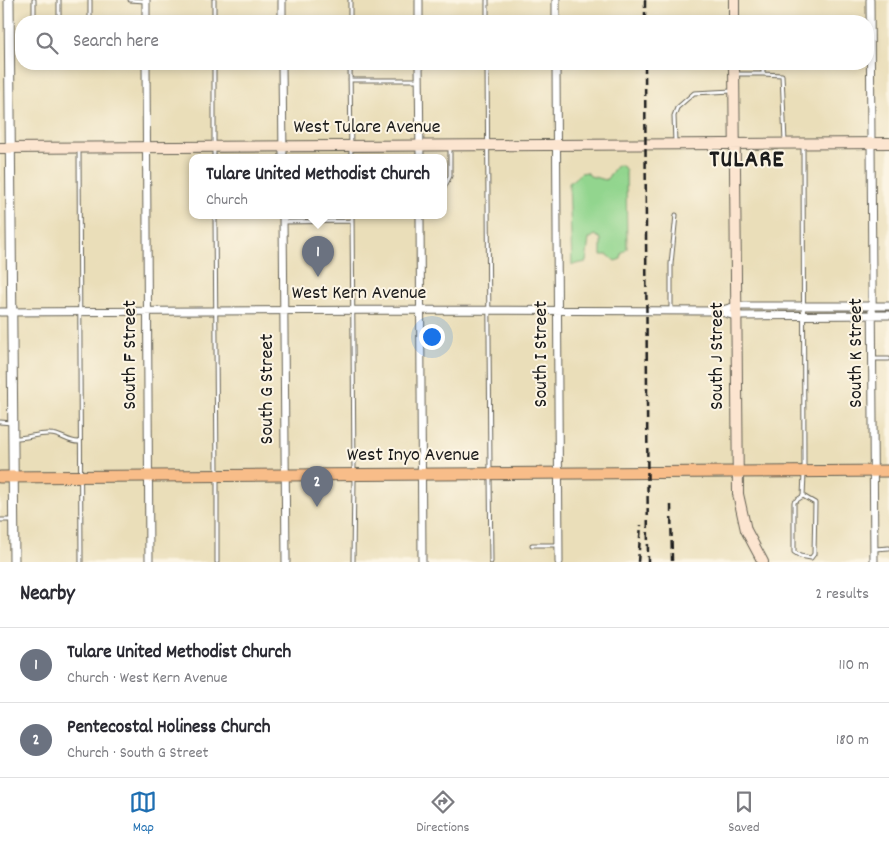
<!DOCTYPE html>
<html lang="en">
<head>
<meta charset="utf-8">
<style>
  :root { --surface:#fff; --page:#f7f7f7; --text:#2b2b33; --muted:#7c7c81; --line:#e1e1e2; --accent:#1f6fb2 }
  body { margin:0; font-family:Dekko,sans-serif; background:var(--page); color:var(--text) }
  .you { position:absolute; left:431px; top:336px; width:18px; height:18px; margin:-12px; border:4px solid #fff; border-radius:50%; background:#1a73e8; box-shadow:0 0 0 8px #1a73e833 }
  .badge { display:grid; place-items:center; width:32px; height:32px; border-radius:50%; background:var(--accent); color:#fff; font-size:16px; font-weight:700 }
  .pin { position:absolute; translate:-50% -41px; filter:drop-shadow(0 1px 2px #0008) }
  .pin::after { content:''; position:absolute; top:26px; width:18px; height:15px; background:inherit; clip-path:polygon(0 0,100% 0,50% 100%) }
  .popup { position:absolute; left:189px; top:154px; width:258px; height:65px; box-sizing:border-box; display:grid; place-content:center; border-radius:10px; background:var(--surface); filter:drop-shadow(0 1px 4px #0005); font-size:16px; white-space:nowrap; color:var(--muted) }
  .popup b { font-size:19px; color:var(--text) }
  .popup::after { content:''; position:absolute; left:50%; top:100%; margin-left:-10px; border:10px solid transparent; border-top-color:var(--surface) }
  .list { margin:0; padding:0; list-style:none }
  h2 { display:flex; justify-content:space-between; align-items:center; height:65px; margin:0; padding:0 20px; font-size:21px }
  h2 small { font-size:16px; font-weight:400; color:var(--muted) }
  .list li { display:grid; grid-template-columns:32px 1fr auto; gap:15px; align-items:center; box-sizing:border-box; height:75px; padding:0 20px; border-top:1px solid var(--line) }
  .list b { display:block; font-size:19px; white-space:nowrap }
  .list p { margin:0; font-size:16px; white-space:nowrap; color:var(--muted) }
  .list em { font-size:16px; font-style:normal; color:var(--muted) }
  .icon { flex:none; width:28px; height:28px; fill:none; stroke:currentColor; stroke-width:2; stroke-linecap:round; stroke-linejoin:round }
  .map { position:relative; flex:none; width:889px; height:562px; overflow:hidden }
  .search { position:absolute; background:var(--surface); box-shadow:0 2px 8px #0003; left:15px; right:15px; top:15px; height:55px; display:flex; align-items:center; gap:12px; box-sizing:border-box; padding:0 18px; border-radius:20px; color:var(--muted); font-size:19px }
  .sheet { height:215px; background:var(--surface) }
  nav { display:flex; justify-content:space-around; align-items:center; box-sizing:border-box; height:70px; border-top:1px solid var(--line); background:var(--surface); font-size:14px; color:var(--muted) }
  nav a { display:grid; justify-items:center; gap:2px }
  nav .on { color:var(--accent) }
  .map>svg:first-child { display:block }
</style>
</head>
<body>
<div class="map">
<svg width="889" height="562" viewBox="0 0 889 562">
  <rect width="100%" height="100%" fill="#fcf5e5"/>
  <filter id="ink" filterUnits="userSpaceOnUse"><feTurbulence type="fractalNoise" baseFrequency=".02" numOctaves="2"/><feDisplacementMap in="SourceGraphic" scale="10" xChannelSelector="R" yChannelSelector="G"/><feConvolveMatrix kernelMatrix="1 2 1 2 8 2 1 2 1" color-interpolation-filters="sRGB"/></filter>
  <filter id="wash" filterUnits="userSpaceOnUse"><feTurbulence type="fractalNoise" baseFrequency=".0096" numOctaves="4" result="noise"/><feDisplacementMap in="SourceGraphic" scale="20" xChannelSelector="R" yChannelSelector="G"/><feGaussianBlur stdDeviation="1.12" result="paint"/><feColorMatrix in="noise" values="0 0 0 0 0 0 0 0 0 0 0 0 0 0 0 0 0 1.4 0 .05"/><feComposite in="paint" operator="in"/></filter>
  <g filter="url(#wash)">
    <rect width="100%" height="100%" fill="#eadeb9"/>
    <path fill="#92d58e" stroke="#577855" d="M 617,165 L 623,166 L 626,171 L 627,249 L 622,253 L 621,259 L 615,261 L 608,255 L 601,255 L 601,239 L 595,235 L 589,239 L 586,262 L 572,265 L 569,183 L 581,173 L 587,172 L 590,176 L 606,180 Z"/>
  </g>
  <g filter="url(#ink)">
    <g fill="none" stroke-linecap="round" stroke-linejoin="round">
      <defs>
        <path id="service" d="M 34,0 L 34,21
          M 59,0 L 59,21
          M 90,0 L 90,21
          M 130,0 L 145,1
          M 350,0 L 350,21
          M 214,21 L 214,0
          M 487,21 L 487,0
          M 214,64 L 214,158
          M 350,64 L 351,158
          M 487,64 L 490,471
          M 737,74 L 763,74 L 763,64
          M 763,74 L 782,75 L 785,142
          M 350,80 L 419,80
          M 675,142 L 674,116 L 677,108 L 694,93 L 732,91
          M 803,147 L 804,468
          M 79,149 L 81,562
          M 443,190 L 450,176 L 450,147
          M 215,216 L 217,473
          M 352,216 L 354,471
          M 283,222 L 352,221
          M 671,310 L 671,264 L 676,215
          M 874,359 L 889,359
          M 0,422 L 12,423
          M 13,438 C 26,439 37,433 50,434 C 62,434 68,443 80,442
          M 490,477 L 491,562
          M 217,479 L 217,562
          M 803,496 L 815,503 L 814,554 L 811,558 L 800,556 L 794,552 L 794,502 L 803,496 L 804,474
          M 0,520 L 12,520
          M 532,545 L 559,545
          M 875,549 L 889,548
          M 353,562 L 354,478"/>
        <path id="minor" d="M 146,0 L 146,21
          M 282,0 L 282,21
          M 419,0 L 419,21
          M 556,0 L 556,21
          M 870,0 L 874,562
          M 146,64 L 149,562
          M 282,64 L 283,158
          M 419,64 L 420,158
          M 556,64 L 559,562
          M 283,216 L 286,562
          M 420,216 L 422,562
          M 719,311 L 736,306 L 889,306
          M 0,312 L 421,310 L 718,311 L 735,316 L 889,315"/>
        <path id="tertiary" d="M 9,0 L 14,562"/>
        <path id="secondary" d="M 734,0 L 734,21
          M 734,64 L 738,494 L 746,530 L 763,562
          M 0,148 L 889,143"/>
        <path id="primary" d="M 0,477 L 889,471"/>
      </defs>
      <use href="#service" stroke="#646053" stroke-width="5"/>
      <use href="#minor" stroke="#646053" stroke-width="9"/>
      <use href="#tertiary" stroke="#646053" stroke-width="11"/>
      <use href="#secondary" stroke="#646053" stroke-width="12"/>
      <use href="#primary" stroke="#646053" stroke-width="13"/>
      <use href="#service" stroke="#fff" stroke-width="3"/>
      <use href="#minor" stroke="#fff" stroke-width="7"/>
      <use href="#tertiary" stroke="#fff" stroke-width="9"/>
      <use href="#secondary" stroke="#fce5d0" stroke-width="10"/>
      <use href="#primary" stroke="#f8bd89" stroke-width="11"/>
      <path stroke="#1c1c1c" stroke-width="2.5" stroke-dasharray="8 4" stroke-linecap="butt" d="M 645,0 L 645,21
        M 645,64 L 648,562
        M 671,505 L 672,562
        M 638,562 L 641,525"/>
    </g>
  </g>
  <g text-anchor="middle" dominant-baseline="central" stroke-width="4" stroke-linejoin="round" paint-order="stroke">
    <g font-size="20" fill="#1c1c1c" stroke="#fcf5e5">
      <text x="367" y="128">West Tulare Avenue</text>
      <text x="359" y="294">West Kern Avenue</text>
      <text transform="translate(857 353) rotate(-90)">South K Street</text>
      <text transform="translate(542 354) rotate(-90)">South I Street</text>
      <text transform="translate(131 355) rotate(-90)">South F Street</text>
      <text transform="translate(718 356) rotate(-90)">South J Street</text>
      <text transform="translate(268 389) rotate(-90)">South G Street</text>
      <text x="413" y="456">West Inyo Avenue</text>
    </g>
    <g font-size="25" font-weight="bold" letter-spacing="1" fill="#1c1c1c" stroke="#fcf5e5">
      <text x="747" y="161">TULARE</text>
    </g>
  </g>
</svg>
<div class="you"></div>
<div class="pin badge" style="left:318px;top:277px;background:#6b7280">1</div>
<div class="popup"><b>Tulare United Methodist Church</b>Church</div>
<div class="pin badge" style="left:317px;top:507px;background:#6b7280">2</div>
<div class="search"><svg class="icon" aria-label="search" viewBox="0 0 24 24"><circle cx="10" cy="10" r="6"/><path d="M15 15l6 6"/></svg>Search here</div>
</div>
<section class="sheet">
<h2>Nearby<small>2 results</small></h2>
<ul class="list">
<li><span class="badge" style="background:#6b7280">1</span><div><b>Tulare United Methodist Church</b><p>Church · West Kern Avenue</p></div><em>110 m</em></li>
<li><span class="badge" style="background:#6b7280">2</span><div><b>Pentecostal Holiness Church</b><p>Church · South G Street</p></div><em>180 m</em></li>
</ul>
</section>
<nav>
<a class="on"><svg class="icon" aria-label="map" viewBox="0 0 24 24"><path d="M3 6l6-2 6 2 6-2v14l-6 2-6-2-6 2zM9 4v14M15 6v14"/></svg>Map</a>
<a><svg class="icon" aria-label="directions" viewBox="0 0 24 24"><path d="M12 3l9 9-9 9-9-9zM9 14v-3h6M13 9l2 2-2 2"/></svg>Directions</a>
<a><svg class="icon" aria-label="saved" viewBox="0 0 24 24"><path d="M7 4h10v16l-5-4-5 4z"/></svg>Saved</a>
</nav>
</body>
</html>
